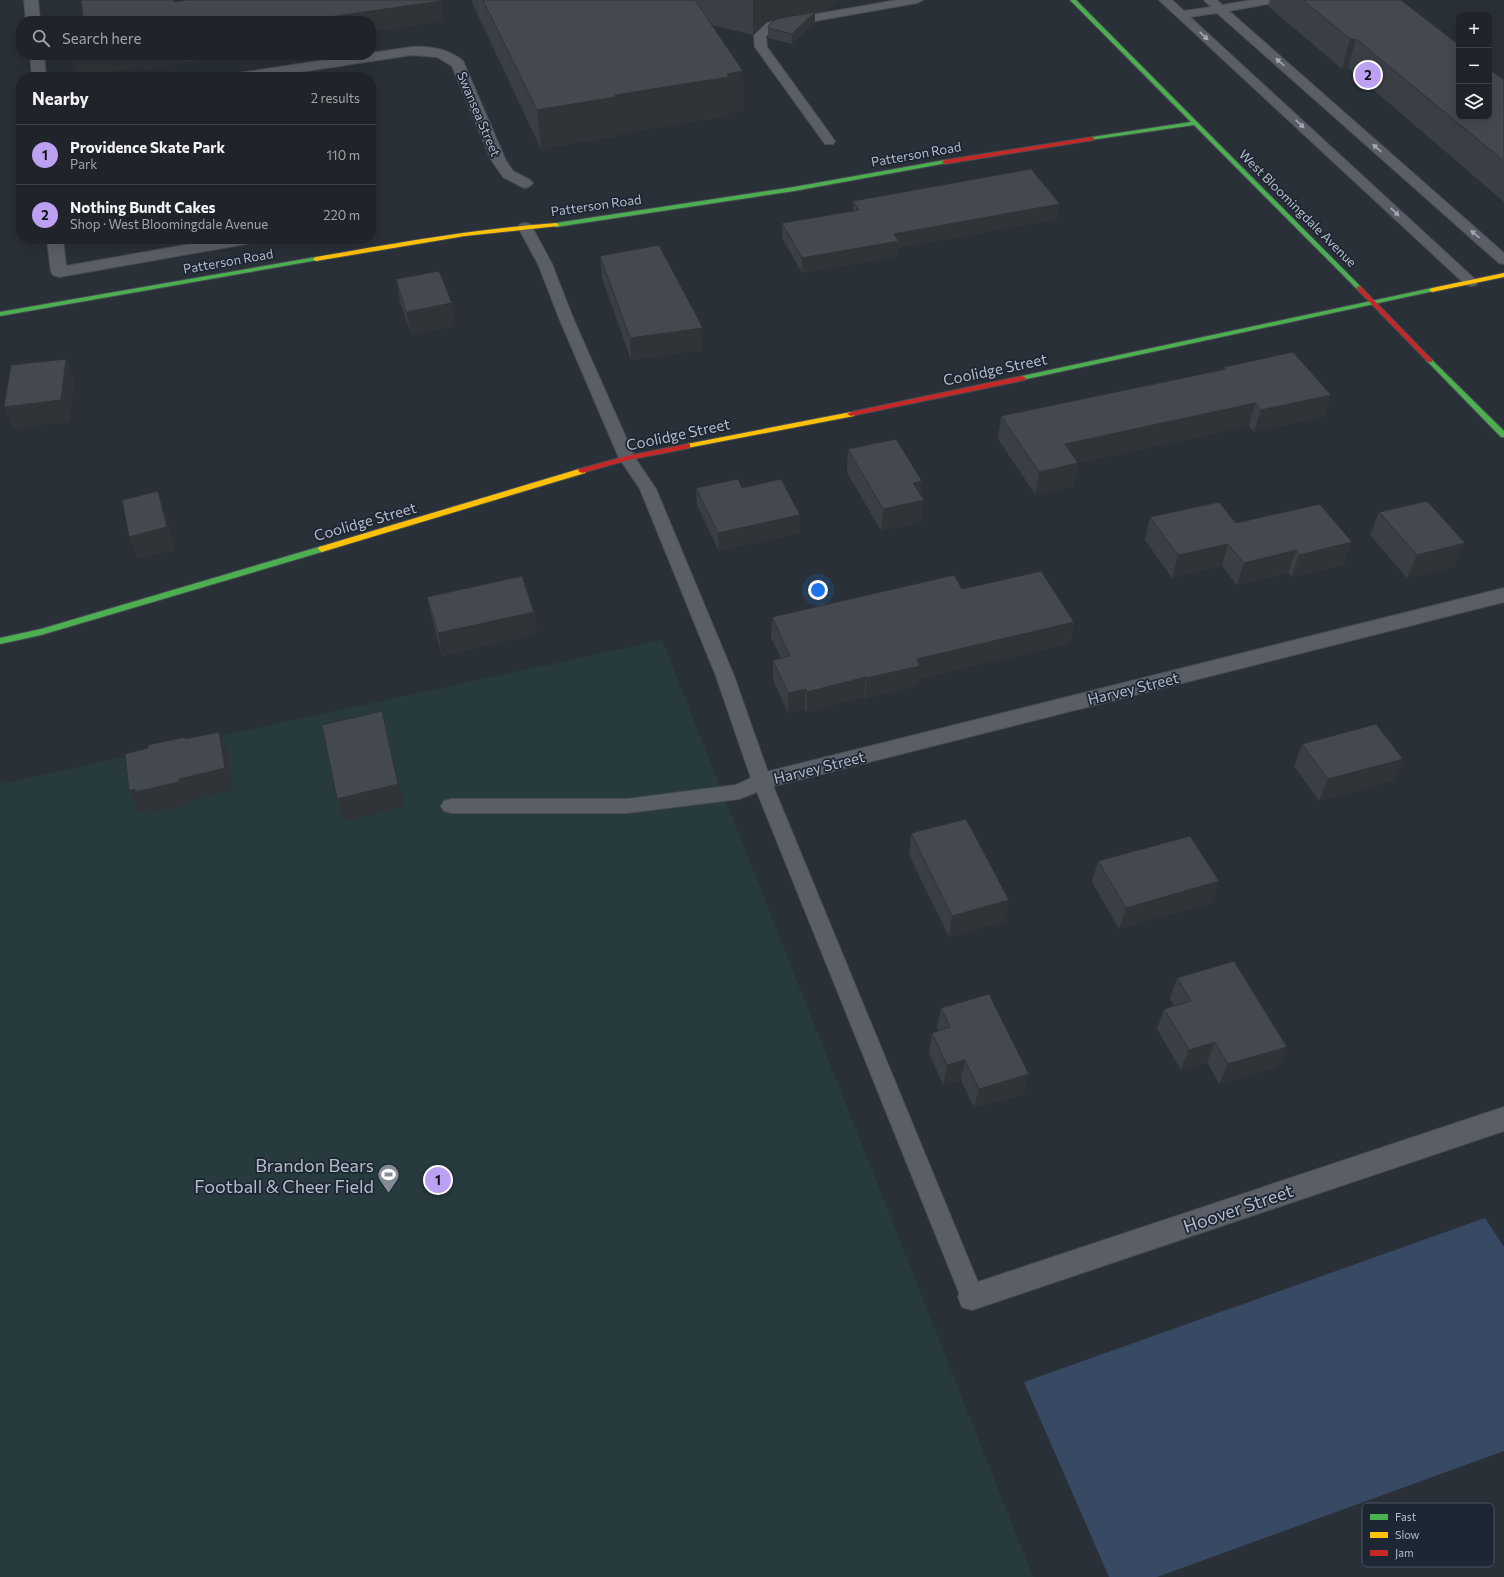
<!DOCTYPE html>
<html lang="en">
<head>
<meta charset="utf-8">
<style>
  :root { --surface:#20242a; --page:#282c32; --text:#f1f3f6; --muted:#a2a4a8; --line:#3d4147; --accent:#bca0f2 }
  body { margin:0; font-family:Commissioner,sans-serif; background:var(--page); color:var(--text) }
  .controls { position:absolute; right:12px; top:12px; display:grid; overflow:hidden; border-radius:8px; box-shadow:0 4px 16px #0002 }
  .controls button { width:36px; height:36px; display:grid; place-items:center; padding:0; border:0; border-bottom:1px solid var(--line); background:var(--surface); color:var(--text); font:20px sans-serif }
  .you { position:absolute; left:818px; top:590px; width:14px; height:14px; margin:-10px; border:3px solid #fff; border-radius:50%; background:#1a73e8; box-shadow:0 0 0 6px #1a73e833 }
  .badge { display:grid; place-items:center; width:26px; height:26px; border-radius:50%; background:var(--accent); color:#111; font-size:13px; font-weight:700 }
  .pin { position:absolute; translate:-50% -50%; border:2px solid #fff; box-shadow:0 1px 4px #0006 }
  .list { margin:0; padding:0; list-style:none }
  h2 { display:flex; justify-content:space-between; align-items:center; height:52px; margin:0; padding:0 16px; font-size:17px }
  h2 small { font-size:13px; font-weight:400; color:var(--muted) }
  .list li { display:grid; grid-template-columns:26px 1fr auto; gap:12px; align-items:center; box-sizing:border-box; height:60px; padding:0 16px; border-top:1px solid var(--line) }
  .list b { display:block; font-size:15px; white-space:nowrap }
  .list p { margin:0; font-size:13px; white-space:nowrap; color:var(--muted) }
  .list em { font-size:13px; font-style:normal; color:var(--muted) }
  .icon { flex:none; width:22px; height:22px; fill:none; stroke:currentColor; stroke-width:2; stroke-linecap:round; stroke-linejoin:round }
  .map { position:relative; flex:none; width:1504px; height:1577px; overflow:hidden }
  .search { position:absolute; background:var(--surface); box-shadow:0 4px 16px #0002; left:16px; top:16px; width:360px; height:44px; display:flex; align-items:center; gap:10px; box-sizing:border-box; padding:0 14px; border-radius:16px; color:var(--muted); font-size:15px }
  .panel { position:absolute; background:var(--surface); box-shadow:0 4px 16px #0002; left:16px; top:72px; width:360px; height:172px; border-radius:16px }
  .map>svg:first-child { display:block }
</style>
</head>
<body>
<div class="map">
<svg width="1504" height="1577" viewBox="0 0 1504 1577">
  <rect width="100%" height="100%" fill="#2a3038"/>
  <path fill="#273a3e" d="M 662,640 L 1033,1577 L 0,1577 L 0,784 Z"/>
  <path fill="#384963" d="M 1485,1218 L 1504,1247 L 1504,1451 L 1157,1577 L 1109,1577 L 1024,1382 Z"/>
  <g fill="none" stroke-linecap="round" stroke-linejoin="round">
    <defs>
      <path id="lane" d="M 897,0 L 923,0 L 917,3 L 775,28 L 766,36 L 767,47 L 835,141 L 833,144 L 825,144 L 755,47 L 754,35 L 767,23 L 771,22 Z
        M 1159,0 L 1172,0 L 1184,11 L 1211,7 L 1204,0 L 1217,0 L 1222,5 L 1253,0 L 1280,0 L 1274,3 L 1229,11 L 1504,253 L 1504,264 L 1499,263 L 1217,13 L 1190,17 L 1478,282 L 1476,285 L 1471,286 L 1466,285 Z
        M 525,223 L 530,224 L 532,227 L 552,264 L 573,318 L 635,458 L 656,489 L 734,676 L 771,781 L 984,1297 L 980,1305 L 972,1309 L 964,1305 L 757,792 L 739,799 L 627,813 L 451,813 L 444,811 L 441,806 L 444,801 L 451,799 L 627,799 L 736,785 L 751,778 L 716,676 L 640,489 L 619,458 L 559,318 L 538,264 L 518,227 L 520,224 Z"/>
      <path id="street" d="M 24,0 L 38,0 L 40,21 L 26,21 Z
        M 412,47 C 431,46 448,49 463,61 L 506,161 L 513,171 L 530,180 L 533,183 L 530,186 L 525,188 L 520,186 L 503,177 L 492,161 L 452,66 L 437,57 L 412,55 L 267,77 L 232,77 L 234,74 L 239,73 L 358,55 L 371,55 L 371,53 Z
        M 30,55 L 44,55 L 46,77 L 32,77 Z
        M 47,239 L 63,239 L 66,266 L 219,239 L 254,239 L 252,242 L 246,244 L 59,277 L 53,275 L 51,272 Z
        M 1504,588 L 1504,602 L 762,789 L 754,787 L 751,781 L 754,775 L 762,773 Z
        M 1504,1107 L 1504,1131 L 972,1310 L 962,1307 L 958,1297 L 962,1287 L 972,1284 Z"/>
      <path id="fast" d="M 1070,0 L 1076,0 L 1361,287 L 1361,289 L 1357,289 L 1194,125 L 1090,140 L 1090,138 L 1092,137 L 1191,122 Z
        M 945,160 L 948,162 L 947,163 L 794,191 L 556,227 L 553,225 L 556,223 L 794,187 Z
        M 316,257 L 318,258 L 318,260 L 0,316 L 0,312 Z
        M 1432,288 L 1434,289 L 1434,291 L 1022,380 L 1018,378 L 1022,376 Z
        M 1430,359 L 1432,360 L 1504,431 L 1504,437 L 1501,437 L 1428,362 L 1426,361 Z
        M 322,546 L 326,549 L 325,551 L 41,635 L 0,644 L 0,638 L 41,629 Z"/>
      <path id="slow" d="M 556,223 L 559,225 L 558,226 L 465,236 L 316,261 L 313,259 L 316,257 C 396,243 475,229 556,223 Z
        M 1504,273 L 1504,277 L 1432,292 L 1429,290 L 1432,288 Z
        M 851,412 L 855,414 L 854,416 L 687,448 L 683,446 L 687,444 Z
        M 579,469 L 585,469 L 586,471 L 585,473 L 325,551 L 322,552 L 318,549 L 319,547 Z"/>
      <path id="jam" d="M 1092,137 L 1094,138 L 1094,140 L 945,164 L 942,162 L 945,160 Z
        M 1359,286 L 1361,287 L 1432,360 L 1432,362 L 1428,362 L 1357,289 L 1357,287 Z
        M 1022,376 L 1026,378 L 1025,380 L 851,416 L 847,414 L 851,412 Z
        M 687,444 L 690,444 L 690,448 L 628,460 L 582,473 L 578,471 L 579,469 L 627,456 Z"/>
    </defs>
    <use href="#lane" stroke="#484c53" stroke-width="2"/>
    <use href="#street" stroke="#484c53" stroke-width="2"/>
    <use href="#fast" stroke="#484c53" stroke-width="2"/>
    <use href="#slow" stroke="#484c53" stroke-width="2"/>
    <use href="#jam" stroke="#484c53" stroke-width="2"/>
    <use href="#lane" fill="#5a5e66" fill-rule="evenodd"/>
    <use href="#street" fill="#5a5e66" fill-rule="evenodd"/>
    <use href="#fast" fill="#4caf50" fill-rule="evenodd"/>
    <use href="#slow" fill="#ffc107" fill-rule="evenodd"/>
    <use href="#jam" fill="#c62828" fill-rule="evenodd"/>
  </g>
  <path fill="#3a3f45" d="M 472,0 L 838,0 L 827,11 L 815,13 L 815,23 L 792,44 L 768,38 L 768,26 L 774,20 L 767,22 L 753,35 L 712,25 L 743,71 L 744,110 L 729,113 L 729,116 L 618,134 L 618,136 L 541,149 L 473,5 Z
    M 1270,0 L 1401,0 L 1504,80 L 1504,202 L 1348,68 L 1342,69 L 1268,6 Z
    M 853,201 L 1058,219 L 899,248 L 898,256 L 802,273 L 782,238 L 782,223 L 853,211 Z
    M 600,256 L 703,350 L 631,360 L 602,278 Z
    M 396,279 L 456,326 L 411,334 L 400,301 Z
    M 1224,367 L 1331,395 L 1324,417 L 1254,432 L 1249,426 L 1078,463 L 1074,486 L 1035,494 L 998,439 L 1001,416 L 1223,370 Z
    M 848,449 L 922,481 L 920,494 L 922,522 L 881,531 L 847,472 Z
    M 696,488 L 742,488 L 800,515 L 800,533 L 719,551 L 697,505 Z
    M 1379,512 L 1455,566 L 1407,578 L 1370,535 Z
    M 1150,517 L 1236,523 L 1344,565 L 1292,577 L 1288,573 L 1237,585 L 1222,566 L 1172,578 L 1145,540 Z
    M 962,589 L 1074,622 L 1070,643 L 919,679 L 918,686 L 865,699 L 864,697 L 807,712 L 805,709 L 788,713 L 773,680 L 773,660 L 781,658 L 771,638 L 772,617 Z
    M 427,597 L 534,612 L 537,634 L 442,656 L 432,619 Z
    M 1302,744 L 1403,759 L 1392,781 L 1319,801 L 1294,766 Z
    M 911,833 L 1005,921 L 949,937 L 909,855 Z
    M 1098,861 L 1219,881 L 1211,903 L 1119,929 L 1092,882 Z
    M 1177,978 L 1287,1047 L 1277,1067 L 1219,1084 L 1207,1062 L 1181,1070 L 1157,1029 L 1164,1009 L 1174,1006 L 1170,998 Z
    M 941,1008 L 1024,1094 L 974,1108 L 961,1080 L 943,1085 L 929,1053 L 932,1033 L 939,1031 L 937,1028 Z"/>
  <path fill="#303338" d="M 753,0 L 838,0 L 827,11 L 815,13 L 815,23 L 792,44 L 792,34 L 814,13 L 767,22 L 753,35 Z
    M 441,1 L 444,22 L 371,32 L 371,21 L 302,21 Z
    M 1350,39 L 1356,39 L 1348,68 L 1342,69 Z
    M 74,55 L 231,55 L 144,70 L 143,67 L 78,77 L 71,56 Z
    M 743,71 L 744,110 L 729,113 L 729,116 L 618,134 L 618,136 L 541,149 L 537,110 L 615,95 Z
    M 1060,204 L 1058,219 L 899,248 L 898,256 L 802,273 L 802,258 L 894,234 Z
    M 452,303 L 456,326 L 411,334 L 406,312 Z
    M 703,328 L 703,350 L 631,360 L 630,338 Z
    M 66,359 L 74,381 L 70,422 L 13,429 L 4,407 Z
    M 1331,395 L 1324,417 L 1254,432 L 1261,410 Z
    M 1255,403 L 1249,426 L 1060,467 L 1065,444 Z
    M 1078,463 L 1074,486 L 1035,494 L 1039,472 Z
    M 922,481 L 920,501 L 924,500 L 922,522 L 881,531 L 883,509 L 913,483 Z
    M 158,491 L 166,514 L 175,550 L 137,559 L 129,537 Z
    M 800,515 L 800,533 L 719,551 L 718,533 Z
    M 1352,542 L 1344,565 L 1292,577 L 1299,555 Z
    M 1465,543 L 1455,566 L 1407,578 L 1417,555 Z
    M 1228,544 L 1222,566 L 1172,578 L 1178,555 Z
    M 1296,550 L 1288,573 L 1237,585 L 1244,563 Z
    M 534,612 L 537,634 L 442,656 L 438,633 Z
    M 1074,622 L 1070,643 L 919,679 L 918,686 L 865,699 L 867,678 L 917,659 Z
    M 866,677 L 864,697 L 807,712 L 807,692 Z
    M 806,689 L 805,709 L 788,713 L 788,693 Z
    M 382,711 L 404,806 L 344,821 L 337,799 Z
    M 219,732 L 228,754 L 233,790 L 188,801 L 189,804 L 145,814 L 144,811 L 139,812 L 129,791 L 179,779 Z
    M 1403,759 L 1392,781 L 1319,801 L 1328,779 Z
    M 1219,881 L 1211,903 L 1119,929 L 1126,908 Z
    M 1009,900 L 1005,921 L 949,937 L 952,916 Z
    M 1215,1042 L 1207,1062 L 1181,1070 L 1189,1050 Z
    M 1287,1047 L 1277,1067 L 1219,1084 L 1228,1064 Z
    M 965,1060 L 961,1080 L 943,1085 L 947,1065 Z
    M 1029,1074 L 1024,1094 L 974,1108 L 979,1089 Z"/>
  <path fill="#444950" stroke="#303338" d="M 81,0 L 174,0 L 174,2 L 187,0 L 441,0 L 441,1 L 302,21 L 66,21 L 66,19 L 83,16 Z
    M 483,0 L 695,0 L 743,71 L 727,74 L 729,77 L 615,95 L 616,97 L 537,110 Z
    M 1303,0 L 1401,0 L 1459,45 L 1459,117 L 1489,117 L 1489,69 L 1504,80 L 1504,161 L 1356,39 L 1350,39 Z
    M 815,12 L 792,34 L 768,28 L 768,26 L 776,19 Z
    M 1031,169 L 1060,204 L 894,234 L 899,241 L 802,258 L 782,223 L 859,210 L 853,201 Z
    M 659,245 L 703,328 L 630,338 L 600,256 Z
    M 439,271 L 452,303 L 406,312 L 396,279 Z
    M 1293,352 L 1331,395 L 1261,410 L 1255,403 L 1065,444 L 1078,463 L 1039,472 L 1001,416 L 1226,369 L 1224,367 Z
    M 66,359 L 61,400 L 4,407 L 11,365 Z
    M 896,439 L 922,481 L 913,483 L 924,500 L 883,509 L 848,449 Z
    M 738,479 L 742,488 L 781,479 L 800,515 L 718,533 L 696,488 Z
    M 158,491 L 167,527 L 129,537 L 122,500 Z
    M 1427,501 L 1465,543 L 1417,555 L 1379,512 Z
    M 1219,502 L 1236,523 L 1320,504 L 1352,542 L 1299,555 L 1296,550 L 1244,563 L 1228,544 L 1178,555 L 1150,517 Z
    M 1041,571 L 1074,622 L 917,659 L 920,666 L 867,678 L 866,677 L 807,692 L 806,689 L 788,693 L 773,660 L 790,656 L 772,617 L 954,575 L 962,589 Z
    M 522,576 L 534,612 L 438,633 L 427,597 Z
    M 382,711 L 398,784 L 337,799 L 322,725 Z
    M 1376,724 L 1403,759 L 1328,779 L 1302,744 Z
    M 219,732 L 225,768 L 179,779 L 179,782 L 135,792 L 135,789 L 129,791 L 125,754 L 148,748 L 148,745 L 185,737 L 185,739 Z
    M 966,819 L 1009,900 L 952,916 L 911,833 Z
    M 1190,836 L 1219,881 L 1126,908 L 1098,861 Z
    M 1234,961 L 1287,1047 L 1228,1064 L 1215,1042 L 1189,1050 L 1164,1009 L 1191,1001 L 1177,978 Z
    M 989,994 L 1029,1074 L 979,1089 L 965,1060 L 947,1065 L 932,1033 L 950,1027 L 941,1008 Z"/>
  <defs><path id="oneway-solid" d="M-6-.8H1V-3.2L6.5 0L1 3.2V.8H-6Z"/></defs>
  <g fill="#a2a9b5">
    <use href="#oneway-solid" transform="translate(1204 36) rotate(43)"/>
    <use href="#oneway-solid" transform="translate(1280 62) rotate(-138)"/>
    <use href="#oneway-solid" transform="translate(1300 124) rotate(43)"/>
    <use href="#oneway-solid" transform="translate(1377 148) rotate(-138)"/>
    <use href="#oneway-solid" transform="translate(1395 212) rotate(43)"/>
    <use href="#oneway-solid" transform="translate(1475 234) rotate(-139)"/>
  </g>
  <defs>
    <symbol id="stadium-pin" viewBox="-11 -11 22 30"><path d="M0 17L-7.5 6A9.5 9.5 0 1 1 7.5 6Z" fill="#848b96" stroke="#1d2633"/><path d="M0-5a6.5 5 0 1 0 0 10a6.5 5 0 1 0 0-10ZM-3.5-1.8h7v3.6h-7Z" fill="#fff"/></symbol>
  </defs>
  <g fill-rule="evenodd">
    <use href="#stadium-pin" x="376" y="1162" width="25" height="34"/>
  </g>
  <g text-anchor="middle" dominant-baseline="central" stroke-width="3.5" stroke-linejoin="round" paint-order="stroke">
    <g font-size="13" fill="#b4bcc9" stroke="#1d2633">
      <text transform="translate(479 114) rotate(67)">Swansea Street</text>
      <text transform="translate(916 154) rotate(-10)">Patterson Road</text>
      <text transform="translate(596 205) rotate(-8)">Patterson Road</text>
      <text transform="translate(1298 208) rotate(45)">West Bloomingdale Avenue</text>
      <text transform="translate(228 261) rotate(-10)">Patterson Road</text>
    </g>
    <g font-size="15" fill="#b4bcc9" stroke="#1d2633">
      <text transform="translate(995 369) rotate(-12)">Coolidge Street</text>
      <text transform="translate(678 434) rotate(-12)">Coolidge Street</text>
      <text transform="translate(365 521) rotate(-16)">Coolidge Street</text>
      <text transform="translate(1133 688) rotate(-14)">Harvey Street</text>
      <text transform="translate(819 767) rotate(-14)">Harvey Street</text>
    </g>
    <g font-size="18" fill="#b4bcc9" stroke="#1d2633" text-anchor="end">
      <text x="374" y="1165">Brandon Bears<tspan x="374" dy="21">Football &amp; Cheer Field</tspan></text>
    </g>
    <g font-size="18" fill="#b4bcc9" stroke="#1d2633">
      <text transform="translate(1238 1208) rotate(-19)">Hoover Street</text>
    </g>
  </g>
  <rect x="1362" y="1503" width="132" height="64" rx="6" fill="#1d2633" stroke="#4a5360" stroke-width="1"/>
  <rect x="1370" y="1514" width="18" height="6" fill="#4caf50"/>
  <rect x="1370" y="1532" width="18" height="6" fill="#ffc107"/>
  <rect x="1370" y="1550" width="18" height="6" fill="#c62828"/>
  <g font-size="11" fill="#b4bcc9">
    <text x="1395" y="1521">Fast</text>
    <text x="1395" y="1539">Slow</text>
    <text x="1395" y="1557">Jam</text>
  </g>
</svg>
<div class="controls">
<button>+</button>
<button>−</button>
<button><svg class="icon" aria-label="layers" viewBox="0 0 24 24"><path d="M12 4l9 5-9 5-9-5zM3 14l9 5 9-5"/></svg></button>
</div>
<div class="you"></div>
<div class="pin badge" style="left:438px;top:1180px">1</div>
<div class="pin badge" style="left:1368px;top:75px">2</div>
<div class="search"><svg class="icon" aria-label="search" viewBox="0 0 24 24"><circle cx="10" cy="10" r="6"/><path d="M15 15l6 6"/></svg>Search here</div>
<section class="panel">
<h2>Nearby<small>2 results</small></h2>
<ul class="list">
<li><span class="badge">1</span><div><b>Providence Skate Park</b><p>Park</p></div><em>110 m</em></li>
<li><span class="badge">2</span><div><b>Nothing Bundt Cakes</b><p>Shop · West Bloomingdale Avenue</p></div><em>220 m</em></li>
</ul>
</section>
</div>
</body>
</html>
